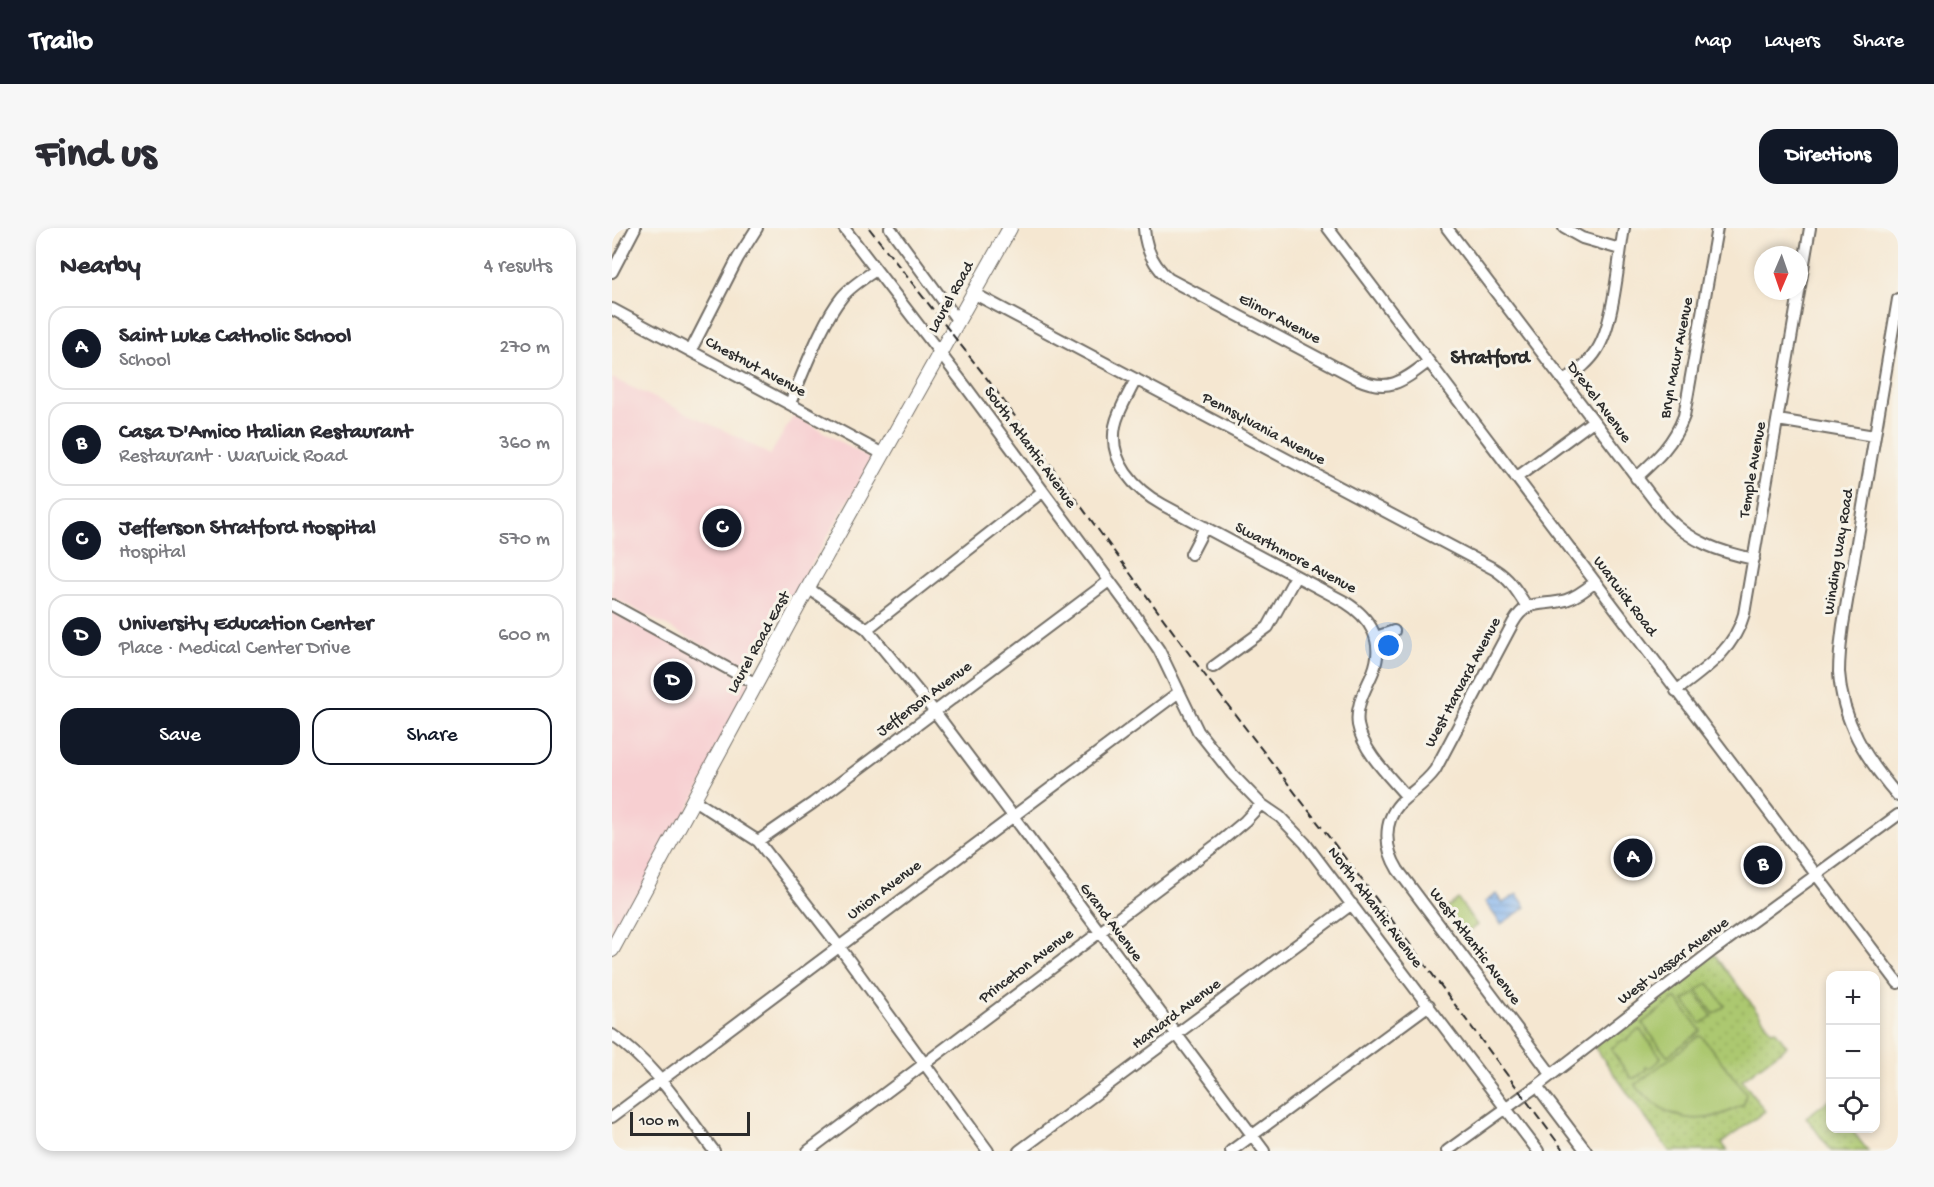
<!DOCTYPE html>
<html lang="en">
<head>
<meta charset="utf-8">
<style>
  :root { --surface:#fff; --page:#f7f7f7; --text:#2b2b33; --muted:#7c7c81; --line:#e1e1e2; --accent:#111827 }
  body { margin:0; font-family:"Gochi Hand",sans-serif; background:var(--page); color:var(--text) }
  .controls { position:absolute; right:18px; bottom:18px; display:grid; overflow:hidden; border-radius:12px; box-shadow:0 3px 9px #0003 }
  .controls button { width:54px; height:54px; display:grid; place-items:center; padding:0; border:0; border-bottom:2px solid var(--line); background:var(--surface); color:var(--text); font:30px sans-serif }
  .compass { position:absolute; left:1142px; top:18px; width:54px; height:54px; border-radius:50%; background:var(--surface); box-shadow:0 3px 9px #0003; rotate:182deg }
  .scale { position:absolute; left:18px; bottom:15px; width:120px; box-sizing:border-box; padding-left:6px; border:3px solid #2b2b2b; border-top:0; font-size:16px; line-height:21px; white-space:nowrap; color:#2b2b2b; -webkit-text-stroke:4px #f7f3e8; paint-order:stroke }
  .you { position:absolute; left:777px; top:418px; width:21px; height:21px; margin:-15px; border:4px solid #fff; border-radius:50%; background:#1a73e8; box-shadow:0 0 0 9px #1a73e833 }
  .badge { display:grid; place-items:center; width:39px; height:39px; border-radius:50%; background:var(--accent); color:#fff; font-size:20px; font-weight:700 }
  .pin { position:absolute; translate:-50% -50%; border:3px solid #fff; box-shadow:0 2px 6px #0006 }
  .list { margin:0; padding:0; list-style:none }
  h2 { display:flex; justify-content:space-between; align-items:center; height:78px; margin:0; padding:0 24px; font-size:26px }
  h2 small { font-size:20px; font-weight:400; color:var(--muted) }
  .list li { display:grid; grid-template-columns:39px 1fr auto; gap:18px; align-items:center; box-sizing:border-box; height:84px; margin:0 12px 12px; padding:0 12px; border:2px solid var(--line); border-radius:18px }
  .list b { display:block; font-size:22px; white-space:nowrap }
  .list p { margin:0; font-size:20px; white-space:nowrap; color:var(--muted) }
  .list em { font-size:20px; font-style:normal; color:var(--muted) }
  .actions { display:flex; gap:12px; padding:18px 24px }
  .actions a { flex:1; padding:14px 0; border:2px solid var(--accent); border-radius:18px; text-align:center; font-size:21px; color:var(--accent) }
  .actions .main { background:var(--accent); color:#fff }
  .icon { flex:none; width:33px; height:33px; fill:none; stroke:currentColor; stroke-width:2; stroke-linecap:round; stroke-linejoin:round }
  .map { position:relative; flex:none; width:1286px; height:923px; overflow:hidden; border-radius:18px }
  header { display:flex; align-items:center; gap:36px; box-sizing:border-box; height:84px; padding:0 30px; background:var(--accent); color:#fff }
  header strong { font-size:28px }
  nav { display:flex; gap:33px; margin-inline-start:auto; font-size:21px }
  .intro { display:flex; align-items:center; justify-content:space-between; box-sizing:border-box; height:144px; padding:0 36px }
  h1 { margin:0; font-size:42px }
  .button { padding:15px 27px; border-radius:18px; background:var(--accent); color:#fff; font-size:21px; font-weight:700 }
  main { display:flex; gap:36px; padding:0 36px }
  aside { flex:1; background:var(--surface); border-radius:18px; box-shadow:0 3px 9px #0003 }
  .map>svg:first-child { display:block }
</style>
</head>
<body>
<header>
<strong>Trailo</strong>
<nav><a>Map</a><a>Layers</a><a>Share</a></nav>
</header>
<div class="intro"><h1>Find us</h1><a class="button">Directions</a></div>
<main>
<aside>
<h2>Nearby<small>4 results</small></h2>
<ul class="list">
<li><span class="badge">A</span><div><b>Saint Luke Catholic School</b><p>School</p></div><em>270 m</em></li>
<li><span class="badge">B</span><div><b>Casa D'Amico Italian Restaurant</b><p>Restaurant · Warwick Road</p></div><em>360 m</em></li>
<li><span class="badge">C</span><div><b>Jefferson Stratford Hospital</b><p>Hospital</p></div><em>570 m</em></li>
<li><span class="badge">D</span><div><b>University Education Center</b><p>Place · Medical Center Drive</p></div><em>600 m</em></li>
</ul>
<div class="actions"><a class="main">Save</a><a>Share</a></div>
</aside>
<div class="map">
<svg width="1286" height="923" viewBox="0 0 1286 923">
  <defs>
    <pattern id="green-dots" width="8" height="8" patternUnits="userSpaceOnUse" patternTransform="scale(1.5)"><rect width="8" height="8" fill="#acc86f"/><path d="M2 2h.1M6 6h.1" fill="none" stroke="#94ac60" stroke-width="1.8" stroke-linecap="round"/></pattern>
    <pattern id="water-rules" width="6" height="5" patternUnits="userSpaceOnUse" patternTransform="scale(1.5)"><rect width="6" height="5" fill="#83b4ef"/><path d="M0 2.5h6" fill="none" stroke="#6b93c2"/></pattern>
  </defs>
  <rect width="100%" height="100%" fill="#f7f3e8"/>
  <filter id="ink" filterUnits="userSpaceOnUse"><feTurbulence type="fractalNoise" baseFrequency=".0167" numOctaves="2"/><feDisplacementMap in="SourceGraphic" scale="12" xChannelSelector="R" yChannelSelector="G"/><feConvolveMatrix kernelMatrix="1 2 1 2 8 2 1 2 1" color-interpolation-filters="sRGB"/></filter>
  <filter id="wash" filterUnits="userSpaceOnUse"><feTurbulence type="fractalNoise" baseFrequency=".008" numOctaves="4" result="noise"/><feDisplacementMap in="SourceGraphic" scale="24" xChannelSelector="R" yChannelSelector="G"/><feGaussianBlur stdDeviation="1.35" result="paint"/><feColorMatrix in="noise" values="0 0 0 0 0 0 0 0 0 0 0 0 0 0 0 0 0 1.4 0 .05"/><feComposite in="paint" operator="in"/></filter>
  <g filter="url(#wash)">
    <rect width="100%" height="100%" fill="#f5e7d1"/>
    <path fill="#f7cfd1" d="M 0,150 L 130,211 L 158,227 L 182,187 L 260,232 L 138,442 L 0,369 Z
      M 0,377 L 144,456 L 0,722 Z"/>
    <path fill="url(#green-dots)" stroke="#6c7a4d" stroke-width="1.5" d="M 1100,723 L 1160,803 L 1163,802 L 1175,818 L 1130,852 L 1153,883 L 1110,915 L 1116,923 L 1057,923 L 980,815 Z
      M 1217,872 L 1218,900 L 1239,901 L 1256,923 L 1219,923 L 1194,889 Z"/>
    <path fill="#acc86f" stroke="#6c7a4d" stroke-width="1.5" d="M 846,671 L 865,697 L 852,707 L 832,682 Z
      M 1096,755 L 1113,778 L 1102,786 L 1085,763 Z
      M 1083,765 L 1100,788 L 1089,796 L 1072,773 Z
      M 1064,770 L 1089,803 L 1055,828 L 1030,795 Z
      M 1026,802 L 1029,803 L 1049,829 L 1048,832 L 1038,840 L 1034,839 L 1033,843 L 1023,850 L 1019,850 L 1000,823 L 1000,820 L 1011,812 L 1015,813 L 1015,810 Z
      M 1087,808 L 1090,809 L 1134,865 L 1132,876 C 1089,901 1056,894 1023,857 Z"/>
    <path fill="url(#water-rules)" stroke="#57708d" stroke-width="1.5" d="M 884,666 L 891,675 L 905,666 L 914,679 L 889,696 L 873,674 Z"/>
  </g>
  <g filter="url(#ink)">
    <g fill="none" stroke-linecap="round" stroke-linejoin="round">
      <defs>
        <path id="minor" d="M 232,0 L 354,159 L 525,390 L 547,422 L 586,503 L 620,546 L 649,576 L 668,589 L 693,615 L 926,923
          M 278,0 L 346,93
          M 532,0 C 533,21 541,37 557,51 L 746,151 C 777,165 791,153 816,134
          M 716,0 L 1286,755
          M 835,0 L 1055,289 C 1079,314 1108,324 1142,331
          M 952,0 L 970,10 L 1008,21
          M 0,44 L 23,0
          M 361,65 L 882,341 C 898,351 905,363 915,379
          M 1286,71 L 1231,397 C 1229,412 1227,428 1227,444 C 1230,494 1254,531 1286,568
          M 0,81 L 271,226
          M 79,122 L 126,30 L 145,0
          M 524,151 C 517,166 506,182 503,198 C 496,233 523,262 551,277 L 733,374 C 759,390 773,414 761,444 C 754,461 743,477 746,497 C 751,524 778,549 795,569
          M 952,153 C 964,144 977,135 985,122 C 1002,96 1006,33 1012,0
          M 178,175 C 192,144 209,95 230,69 C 239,58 252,50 264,42
          M 1166,192 L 1262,208
          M 904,250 L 981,193
          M 1024,250 C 1045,231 1062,215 1072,188 L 1105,0
          M 579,326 L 593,299
          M 196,360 L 255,401 L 323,484 L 652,923
          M 0,377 L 144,456
          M 255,401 L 430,264
          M 764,409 L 782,403
          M 601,439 L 656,399 L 684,348
          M 1064,463 C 1093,441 1122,422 1132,386 L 1198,0
          M 82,572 L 146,613 L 226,717 L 376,923
          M 146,613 L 201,575 L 497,353
          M 0,807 C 43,836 71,882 102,923
          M 939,846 L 786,642 C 773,621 770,595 788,575 C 800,563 813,556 823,542 L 901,395 C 916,369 930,379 954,372 C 964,369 973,362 982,355
          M 925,858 L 974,923
          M 0,889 L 567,464
          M 196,923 L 608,614 L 633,593 L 649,576
          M 407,923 L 740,676
          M 619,923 L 817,777
          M 835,923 L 925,858 L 1100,723 L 1286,587"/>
        <path id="major" d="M 0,722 L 196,360 L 398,0"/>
      </defs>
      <use href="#minor" stroke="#726d65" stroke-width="14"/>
      <use href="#major" stroke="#726d65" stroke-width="16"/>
      <use href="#minor" stroke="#fff" stroke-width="10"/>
      <use href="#major" stroke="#fff" stroke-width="14"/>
      <path stroke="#2b2b2b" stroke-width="2" stroke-dasharray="9 4.5" stroke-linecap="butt" d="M 257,0 L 380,157 L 592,446 L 753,656 L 952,923"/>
    </g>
  </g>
  <g text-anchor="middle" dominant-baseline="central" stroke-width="6" stroke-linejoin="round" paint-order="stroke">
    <g font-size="16" fill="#2b2b2b" stroke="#f7f3e8">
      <text transform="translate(340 70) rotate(-61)">Laurel Road</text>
      <text transform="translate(667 92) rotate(28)">Elinor Avenue</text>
      <text transform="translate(1066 130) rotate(-79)">Bryn Mawr Avenue</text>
      <text transform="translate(143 140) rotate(28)">Chestnut Avenue</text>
      <text transform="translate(986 175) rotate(53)">Drexel Avenue</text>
      <text transform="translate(651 202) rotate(28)">Pennsylvania Avenue</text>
      <text transform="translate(417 220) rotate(54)">South Atlantic Avenue</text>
      <text transform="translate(1142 242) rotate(-80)">Temple Avenue</text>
      <text transform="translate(1228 324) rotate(-81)">Winding Way Road</text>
      <text transform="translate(683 331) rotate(28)">Swarthmore Avenue</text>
      <text transform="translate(1012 369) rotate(53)">Warwick Road</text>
      <text transform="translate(148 415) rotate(-61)">Laurel Road East</text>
      <text transform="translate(852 455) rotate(-62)">West Harvard Avenue</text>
      <text transform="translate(313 472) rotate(-37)">Jefferson Avenue</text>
      <text transform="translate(273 663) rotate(-37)">Union Avenue</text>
      <text transform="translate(762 680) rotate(53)">North Atlantic Avenue</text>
      <text transform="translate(498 695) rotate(53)">Grand Avenue</text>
      <text transform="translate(862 719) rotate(53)">West Atlantic Avenue</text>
      <text transform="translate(1062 734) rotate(-37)">West Vassar Avenue</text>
      <text transform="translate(415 739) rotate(-37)">Princeton Avenue</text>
      <text transform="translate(565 787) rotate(-37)">Harvard Avenue</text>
    </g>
    <g font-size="20" font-weight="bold" fill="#2b2b2b" stroke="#f7f3e8">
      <text x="878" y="131">Stratford</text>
    </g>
  </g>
</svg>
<div class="controls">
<button>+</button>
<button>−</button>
<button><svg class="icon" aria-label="locate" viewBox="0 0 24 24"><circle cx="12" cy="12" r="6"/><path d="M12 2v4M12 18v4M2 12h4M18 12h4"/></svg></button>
</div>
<svg class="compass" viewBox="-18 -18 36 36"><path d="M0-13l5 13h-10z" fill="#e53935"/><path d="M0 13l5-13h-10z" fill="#7c7c81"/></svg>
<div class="scale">100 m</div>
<div class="you"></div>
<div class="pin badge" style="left:1021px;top:630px">A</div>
<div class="pin badge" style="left:1151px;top:637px">B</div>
<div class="pin badge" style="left:110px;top:300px">C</div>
<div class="pin badge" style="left:61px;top:453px">D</div>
</div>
</main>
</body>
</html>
